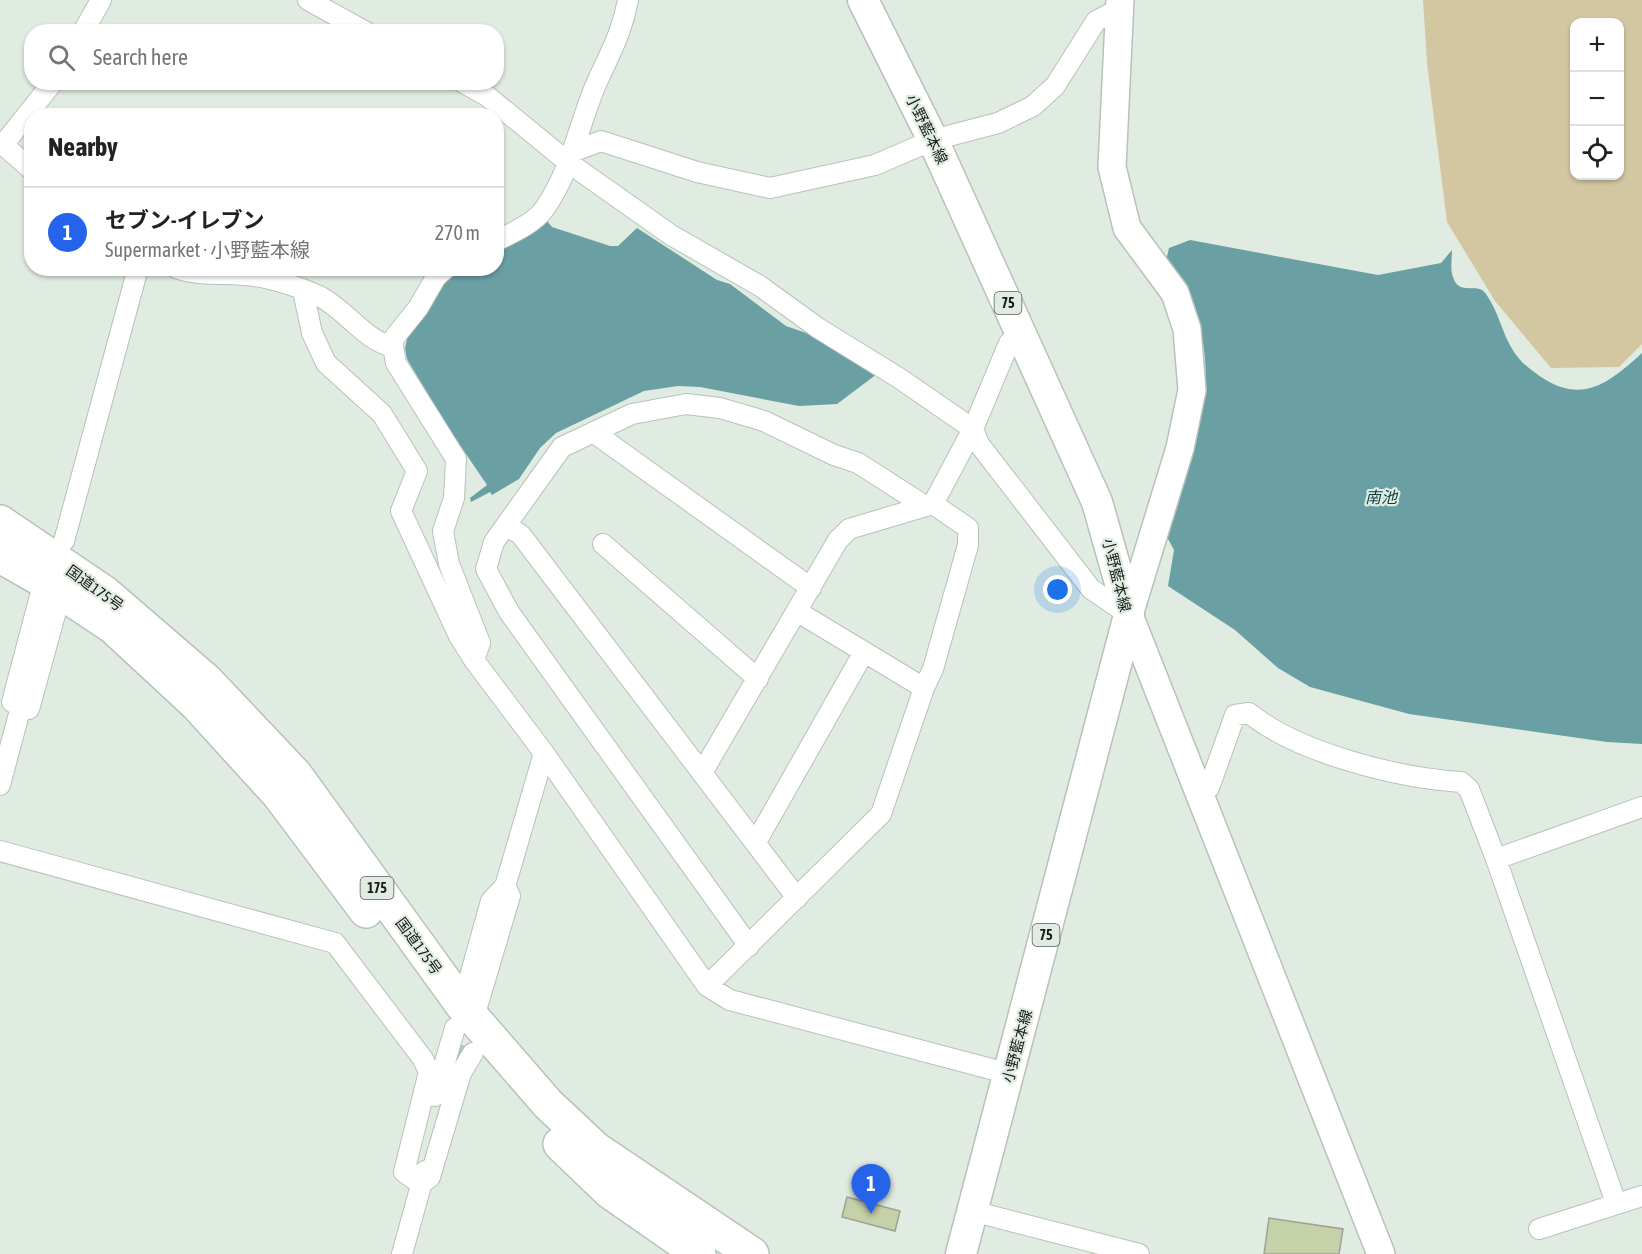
<!DOCTYPE html>
<html lang="en">
<head>
<meta charset="utf-8">
<style>
  :root { --surface:#fff; --page:#f6f6f6; --text:#222; --muted:#767676; --line:#e0e0e0; --accent:#2563eb }
  body { margin:0; font-family:"Asap Condensed","Noto Sans JP",sans-serif; background:var(--page); color:var(--text) }
  .controls { position:absolute; right:18px; top:18px; display:grid; overflow:hidden; border-radius:12px; box-shadow:0 2px 4px #0004 }
  .controls button { width:54px; height:54px; display:grid; place-items:center; padding:0; border:0; border-bottom:2px solid var(--line); background:var(--surface); color:var(--text); font:30px sans-serif }
  .you { position:absolute; left:1058px; top:590px; width:21px; height:21px; margin:-15px; border:4px solid #fff; border-radius:50%; background:#1a73e8; box-shadow:0 0 0 9px #1a73e833 }
  .badge { display:grid; place-items:center; width:39px; height:39px; border-radius:50%; background:var(--accent); color:#fff; font-size:20px; font-weight:700 }
  .pin { position:absolute; translate:-50% -50px; filter:drop-shadow(0 2px 3px #0008) }
  .pin::after { content:''; position:absolute; top:32px; width:21px; height:18px; background:inherit; clip-path:polygon(0 0,100% 0,50% 100%) }
  .list { margin:0; padding:0; list-style:none }
  h2 { display:flex; justify-content:space-between; align-items:center; height:78px; margin:0; padding:0 24px; font-size:26px }
  h2 small { font-size:20px; font-weight:400; color:var(--muted) }
  .list li { display:grid; grid-template-columns:39px 1fr auto; gap:18px; align-items:center; box-sizing:border-box; height:90px; padding:0 24px; border-top:2px solid var(--line) }
  .list b { display:block; font-size:22px; white-space:nowrap }
  .list p { margin:0; font-size:20px; white-space:nowrap; color:var(--muted) }
  .list em { font-size:20px; font-style:normal; color:var(--muted) }
  .icon { flex:none; width:33px; height:33px; fill:none; stroke:currentColor; stroke-width:2; stroke-linecap:round; stroke-linejoin:round }
  .map { position:relative; flex:none; width:1642px; height:1254px; overflow:hidden }
  .search { position:absolute; background:var(--surface); box-shadow:0 2px 4px #0004; left:24px; top:24px; width:480px; height:66px; display:flex; align-items:center; gap:15px; box-sizing:border-box; padding:0 21px; border-radius:24px; color:var(--muted); font-size:22px }
  .panel { position:absolute; background:var(--surface); box-shadow:0 2px 4px #0004; left:24px; top:108px; width:480px; height:168px; border-radius:24px }
  .map>svg:first-child { display:block }
</style>
</head>
<body>
<div class="map">
<svg width="1642" height="1254" viewBox="0 0 1642 1254">
  <rect width="100%" height="100%" fill="#e0ece1"/>
  <path fill="#d3c7a2" fill-rule="evenodd" d="M 1423,0 L 1642,0 L 1642,344 L 1619,367 L 1551,368 L 1495,301 L 1447,222 L 1427,63 ZM 1574,22 L 1620,22 L 1620,176 L 1574,176 Z"/>
  <path fill="#6a9fa4" d="M 547,221 L 552,227 L 610,246 L 618,246 L 637,228 L 717,280 L 730,284 L 786,326 L 809,334 L 877,374 L 837,404 L 799,406 L 700,387 L 678,386 L 644,391 L 556,433 L 540,448 L 519,479 L 492,495 L 490,492 L 471,502 L 470,498 L 487,485 L 447,426 L 407,359 L 405,348 L 408,335 L 448,275 L 457,269 L 496,268 L 497,249 Z
    M 1190,240 L 1378,275 L 1441,263 L 1452,250 C 1452,258 1450,270 1453,277 C 1459,297 1478,281 1486,294 C 1499,312 1502,334 1514,352 C 1521,363 1531,370 1541,377 C 1583,405 1610,382 1642,353 L 1642,744 L 1607,742 L 1409,714 L 1310,687 L 1278,668 L 1235,630 L 1168,586 L 1174,550 L 1167,537 C 1186,471 1224,383 1195,317 C 1186,299 1175,282 1165,265 L 1169,248 Z"/>
  <path fill="#c5d1a8" stroke="#9ea194" stroke-width="1.5" d="M 847,1197 L 900,1211 L 895,1231 L 842,1217 Z
    M 1269,1218 L 1343,1229 L 1339,1254 L 1264,1254 Z"/>
  <g fill="none" stroke-linecap="round" stroke-linejoin="round">
    <path stroke="#b8c2b9" stroke-width="20" stroke-dasharray="20 10" stroke-linecap="butt" d="M 455,1064 L 465,1026"/>
    <defs>
      <path id="street" d="M 308,0 L 366,32
        M 83,32 L 101,0
        M 462,82 L 487,96 L 569,163 L 671,235 L 760,286 L 818,328 L 899,378 L 973,429 L 979,444 L 1091,589 L 1129,615
        M 0,142 L 32,170
        M 3,145 L 53,82
        M 572,152 L 601,141 L 697,172 L 770,188 L 875,165 L 933,140 L 998,123 L 1033,106 L 1055,86 L 1096,21 L 1119,9
        M 496,241 C 512,233 535,223 545,208 C 570,172 578,129 594,89 C 608,56 621,37 628,0
        M 176,268 C 202,277 228,272 255,276 C 272,278 305,289 321,297 C 347,311 364,340 393,347
        M 446,268 L 436,277 L 418,308 L 394,338 L 393,347 L 396,363 L 456,459 L 454,498 L 443,531 L 449,564 L 480,643 L 474,660
        M 303,291 L 312,333 L 326,363 L 382,414 L 417,471 L 401,511 L 459,636 L 474,660 L 544,753 L 707,986 L 730,1000 L 1010,1074
        M 593,432 L 811,588
        M 506,525 L 521,535 L 797,898
        M 64,541 L 138,268
        M 603,544 L 758,679
        M 44,581 L 12,702 L 29,709 L 61,593
        M 924,688 L 933,669 L 968,545 L 968,528 L 933,504
        M 703,771 L 838,540 L 849,529 L 933,504 L 973,429 L 1009,343 L 1022,334
        M 0,785 L 24,695
        M 1200,793 L 1209,788 L 1235,715 L 1249,713 C 1298,753 1398,778 1461,782 L 1469,789 L 1496,859 L 1616,1203
        M 756,842 L 864,652
        M 0,851 L 335,943 L 423,1059 L 429,1072 L 404,1172 L 421,1184
        M 1496,859 L 1642,807
        M 502,897 L 544,753
        M 749,946 L 509,612 L 486,569 L 494,542 L 562,447 L 632,414 L 686,404 L 720,408 L 764,421 L 834,455 L 858,463 L 925,506
        M 707,986 L 881,814 L 924,688 L 798,612
        M 454,994 L 469,980 L 491,901 L 505,886 L 510,896 L 477,1007 L 476,1022
        M 435,1096 L 455,1028
        M 419,1174 L 421,1184 L 430,1177 L 461,1073 L 473,1053
        M 972,1211 L 1139,1254
        M 1539,1229 L 1642,1196
        M 402,1254 L 425,1171"/>
      <path id="secondary" d="M 1120,0 L 1112,167 L 1127,228 L 1175,293 L 1187,329 L 1192,390 L 1180,448 L 1129,615 L 1381,1254"/>
      <path id="primary" d="M 863,0 L 933,140 L 1097,502 L 1129,615 L 961,1254"/>
      <path id="highway" d="M 0,522 L 105,593 L 207,681 L 295,774 L 462,1005 L 548,1104 L 596,1149 L 752,1254
        M 0,556 L 44,581 L 113,627 L 197,705 L 279,795 L 366,911
        M 560,1144 L 610,1192 L 699,1254"/>
    </defs>
    <use href="#street" stroke="#b7c2b8" stroke-width="22"/>
    <use href="#secondary" stroke="#b7c2b8" stroke-width="30"/>
    <use href="#primary" stroke="#b7c2b8" stroke-width="33"/>
    <use href="#highway" stroke="#b7c2b8" stroke-width="36"/>
    <use href="#street" stroke="#fff" stroke-width="20"/>
    <use href="#secondary" stroke="#fff" stroke-width="27"/>
    <use href="#primary" stroke="#fff" stroke-width="30"/>
    <use href="#highway" stroke="#fff" stroke-width="33"/>
  </g>
  <g text-anchor="middle" dominant-baseline="central" stroke-width="4.5" stroke-linejoin="round" paint-order="stroke">
    <g fill="#e0ece1" stroke="#535a54" stroke-width="1.5">
      <rect x="994.5" y="292" width="27" height="22" rx="4.5"/>
      <rect x="360.5" y="877" width="33" height="22" rx="4.5"/>
      <rect x="1032.5" y="924" width="27" height="22" rx="4.5"/>
    </g>
    <g font-size="14" font-weight="bold" fill="#171b18">
      <text x="1008" y="303">75</text>
      <text x="377" y="888">175</text>
      <text x="1046" y="935">75</text>
    </g>
    <g font-size="15" fill="#171b18" stroke="#e0ece1">
      <text transform="translate(927 129) rotate(64)">小野藍本線</text>
      <text transform="translate(1117 575) rotate(76)">小野藍本線</text>
      <text transform="translate(95 588) rotate(36)">国道175号</text>
      <text transform="translate(419 946) rotate(54)">国道175号</text>
      <text transform="translate(1017 1046) rotate(-75)">小野藍本線</text>
    </g>
    <g font-size="16" font-style="italic" fill="#093d41" stroke="#e0ece1">
      <text x="1381" y="497">南池</text>
    </g>
  </g>
</svg>
<div class="controls">
<button>+</button>
<button>−</button>
<button><svg class="icon" aria-label="locate" viewBox="0 0 24 24"><circle cx="12" cy="12" r="6"/><path d="M12 2v4M12 18v4M2 12h4M18 12h4"/></svg></button>
</div>
<div class="you"></div>
<div class="pin badge" style="left:871px;top:1214px">1</div>
<div class="search"><svg class="icon" aria-label="search" viewBox="0 0 24 24"><circle cx="10" cy="10" r="6"/><path d="M15 15l6 6"/></svg>Search here</div>
<section class="panel">
<h2>Nearby<small></small></h2>
<ul class="list">
<li><span class="badge">1</span><div><b>セブン-イレブン</b><p>Supermarket · 小野藍本線</p></div><em>270 m</em></li>
</ul>
</section>
</div>
</body>
</html>
